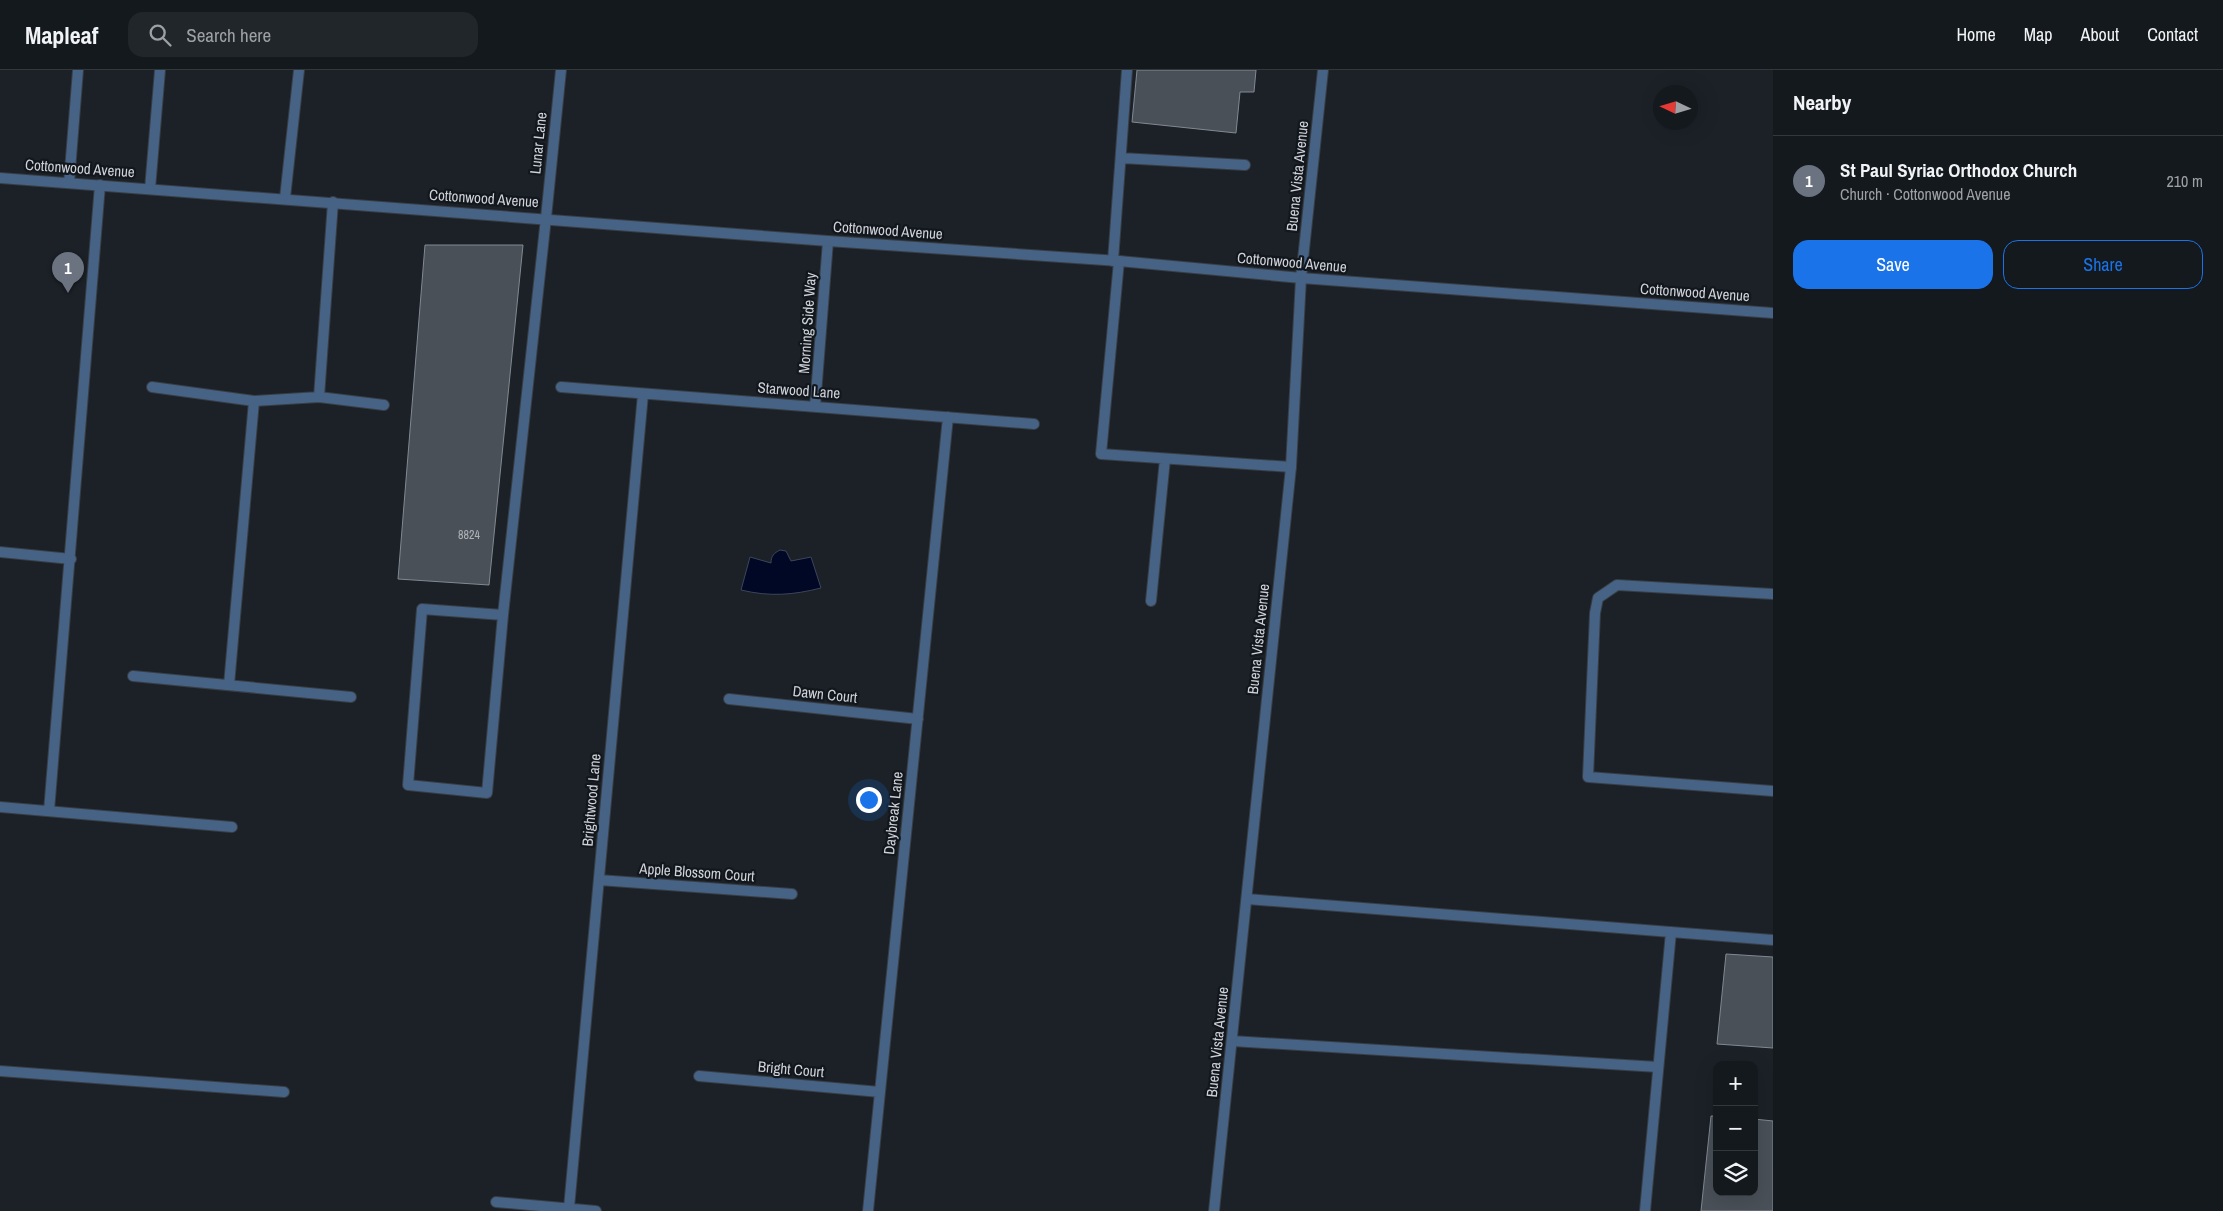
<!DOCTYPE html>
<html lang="en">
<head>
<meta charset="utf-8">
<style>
  :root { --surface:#14191d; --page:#21262a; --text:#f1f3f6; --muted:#9da0a4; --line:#33383b; --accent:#1a73e8 }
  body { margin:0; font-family:"Archivo Narrow",sans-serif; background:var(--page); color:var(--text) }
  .controls { position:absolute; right:15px; bottom:15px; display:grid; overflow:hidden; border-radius:10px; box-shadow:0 5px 20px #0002 }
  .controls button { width:45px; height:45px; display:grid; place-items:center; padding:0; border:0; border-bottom:1px solid var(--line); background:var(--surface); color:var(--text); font:25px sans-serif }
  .compass { position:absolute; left:1653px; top:15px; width:45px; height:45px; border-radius:50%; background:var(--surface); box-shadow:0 5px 20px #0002; rotate:274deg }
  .you { position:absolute; left:868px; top:729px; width:18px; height:18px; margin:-12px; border:4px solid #fff; border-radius:50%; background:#1a73e8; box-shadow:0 0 0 8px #1a73e833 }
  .badge { display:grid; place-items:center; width:32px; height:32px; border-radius:50%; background:var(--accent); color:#fff; font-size:16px; font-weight:700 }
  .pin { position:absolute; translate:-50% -41px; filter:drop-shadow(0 1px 2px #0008) }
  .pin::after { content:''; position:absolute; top:26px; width:18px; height:15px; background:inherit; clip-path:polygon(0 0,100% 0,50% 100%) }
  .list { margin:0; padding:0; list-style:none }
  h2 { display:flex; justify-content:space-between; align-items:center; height:65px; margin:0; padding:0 20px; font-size:21px }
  h2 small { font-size:16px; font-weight:400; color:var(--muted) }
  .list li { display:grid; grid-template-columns:32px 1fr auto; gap:15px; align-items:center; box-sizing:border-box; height:90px; padding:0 20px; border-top:1px solid var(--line) }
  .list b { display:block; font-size:19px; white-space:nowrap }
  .list p { margin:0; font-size:16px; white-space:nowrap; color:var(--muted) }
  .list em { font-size:16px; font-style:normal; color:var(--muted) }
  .actions { display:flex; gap:10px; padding:15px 20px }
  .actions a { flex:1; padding:11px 0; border:1px solid var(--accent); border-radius:15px; text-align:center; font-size:18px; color:var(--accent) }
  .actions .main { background:var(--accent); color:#fff }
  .icon { flex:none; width:28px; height:28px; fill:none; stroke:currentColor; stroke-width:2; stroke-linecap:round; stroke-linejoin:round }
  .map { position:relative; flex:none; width:1773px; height:1141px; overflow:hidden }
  header { display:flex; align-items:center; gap:30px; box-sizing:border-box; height:70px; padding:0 25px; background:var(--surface); border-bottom:1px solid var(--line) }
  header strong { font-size:24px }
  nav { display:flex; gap:28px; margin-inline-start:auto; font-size:18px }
  .search { width:350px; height:45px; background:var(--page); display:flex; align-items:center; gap:12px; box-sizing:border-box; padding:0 18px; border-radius:15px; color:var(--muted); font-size:19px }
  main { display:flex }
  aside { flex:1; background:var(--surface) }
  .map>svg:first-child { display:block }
</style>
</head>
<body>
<header>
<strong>Mapleaf</strong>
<div class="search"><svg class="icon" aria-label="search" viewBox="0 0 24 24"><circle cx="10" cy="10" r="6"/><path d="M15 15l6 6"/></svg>Search here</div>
<nav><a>Home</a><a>Map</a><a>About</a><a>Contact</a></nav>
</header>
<main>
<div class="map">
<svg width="1773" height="1141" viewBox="0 0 1773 1141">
  <rect width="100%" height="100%" fill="#1b2127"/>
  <path fill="#000825" stroke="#3e455a" d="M 780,480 L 786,481 L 791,491 L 811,487 L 821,518 C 793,525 770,527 741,520 L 750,487 L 771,493 C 771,486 774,483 780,480 Z"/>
  <path fill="#4a5058" stroke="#828992" d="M 1137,0 L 1256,0 L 1254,22 L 1240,22 L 1236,63 L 1132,52 Z
    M 425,175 L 523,175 L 489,515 L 398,509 Z
    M 1726,884 L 1773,887 L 1773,978 L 1717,974 Z
    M 1711,1046 L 1717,1046 L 1717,1122 L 1754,1122 L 1754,1049 L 1773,1051 L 1773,1141 L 1701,1141 Z"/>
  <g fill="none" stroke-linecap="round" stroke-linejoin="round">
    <defs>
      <path id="service" d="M 1121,88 L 1245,95
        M 69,113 L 78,0
        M 285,128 L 299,0
        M 1113,191 L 1127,0
        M 1119,191 L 1101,384 L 1291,397
        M 152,317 L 254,331 L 319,327 L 384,335
        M 319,327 L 333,132
        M 0,482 L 71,489
        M 1773,524 L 1617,515 L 1598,528 L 1595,543 L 1588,707 L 1773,721
        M 1151,531 L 1165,389
        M 503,545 L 422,539 L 408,715 L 487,723 L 503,545 L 546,148
        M 133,606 L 351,627
        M 229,615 L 254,331
        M 0,737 L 232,757
        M 49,741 L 100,115
        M 1247,829 L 1773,870
        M 1232,971 L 1658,997
        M 0,1001 L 284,1022
        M 1645,1141 L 1671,862"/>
      <path id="minor" d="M 150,119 L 160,0
        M 546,148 L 561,0
        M 561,317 L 1034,354
        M 815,337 L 828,171
        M 729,629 L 918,649
        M 599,810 L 792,824
        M 699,1006 L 880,1022
        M 496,1132 L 596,1141
        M 569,1138 L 643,324
        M 868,1141 L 948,347"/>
      <path id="tertiary" d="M 0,108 L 828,171 L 1119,191 L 1301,208 L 1773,243
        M 1214,1141 L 1291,397 L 1301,208 L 1323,0"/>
    </defs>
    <use href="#service" stroke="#383d43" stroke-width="12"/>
    <use href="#minor" stroke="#383d43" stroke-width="12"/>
    <use href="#tertiary" stroke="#383d43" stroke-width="12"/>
    <use href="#service" stroke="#466285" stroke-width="10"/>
    <use href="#minor" stroke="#466285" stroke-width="10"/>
    <use href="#tertiary" stroke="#466285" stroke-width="10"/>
  </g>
  <g text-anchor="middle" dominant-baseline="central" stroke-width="4.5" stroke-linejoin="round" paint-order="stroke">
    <g font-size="12" fill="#aeb2b7">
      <text x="469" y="465">8824</text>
    </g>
    <g font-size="15" fill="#cfd2d7" stroke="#12171e">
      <text transform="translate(538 73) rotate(-84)">Lunar Lane</text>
      <text transform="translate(80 98) rotate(4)">Cottonwood Avenue</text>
      <text transform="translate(1297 106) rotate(-84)">Buena Vista Avenue</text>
      <text transform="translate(484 128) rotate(4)">Cottonwood Avenue</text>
      <text transform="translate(888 160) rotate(4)">Cottonwood Avenue</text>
      <text transform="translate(1292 192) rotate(5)">Cottonwood Avenue</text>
      <text transform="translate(1695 222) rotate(4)">Cottonwood Avenue</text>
      <text transform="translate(807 253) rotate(-86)">Morning Side Way</text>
      <text transform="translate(799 320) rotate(4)">Starwood Lane</text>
      <text transform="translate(1258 569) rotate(-84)">Buena Vista Avenue</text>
      <text transform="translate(825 624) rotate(6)">Dawn Court</text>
      <text transform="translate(591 730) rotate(-85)">Brightwood Lane</text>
      <text transform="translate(893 743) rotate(-84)">Daybreak Lane</text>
      <text transform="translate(697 802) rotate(4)">Apple Blossom Court</text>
      <text transform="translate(1217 972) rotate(-84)">Buena Vista Avenue</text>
      <text transform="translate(791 999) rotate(5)">Bright Court</text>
    </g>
  </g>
</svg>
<div class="controls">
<button>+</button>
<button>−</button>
<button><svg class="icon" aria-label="layers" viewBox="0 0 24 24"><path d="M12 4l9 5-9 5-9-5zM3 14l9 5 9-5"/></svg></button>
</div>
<svg class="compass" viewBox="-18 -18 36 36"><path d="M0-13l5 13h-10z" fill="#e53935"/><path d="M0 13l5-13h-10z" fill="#9da0a4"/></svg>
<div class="you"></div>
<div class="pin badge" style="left:68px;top:223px;background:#6b7280">1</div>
</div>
<aside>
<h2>Nearby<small></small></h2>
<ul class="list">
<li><span class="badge" style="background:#6b7280">1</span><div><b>St Paul Syriac Orthodox Church</b><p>Church · Cottonwood Avenue</p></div><em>210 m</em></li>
</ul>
<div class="actions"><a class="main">Save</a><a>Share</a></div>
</aside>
</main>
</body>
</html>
